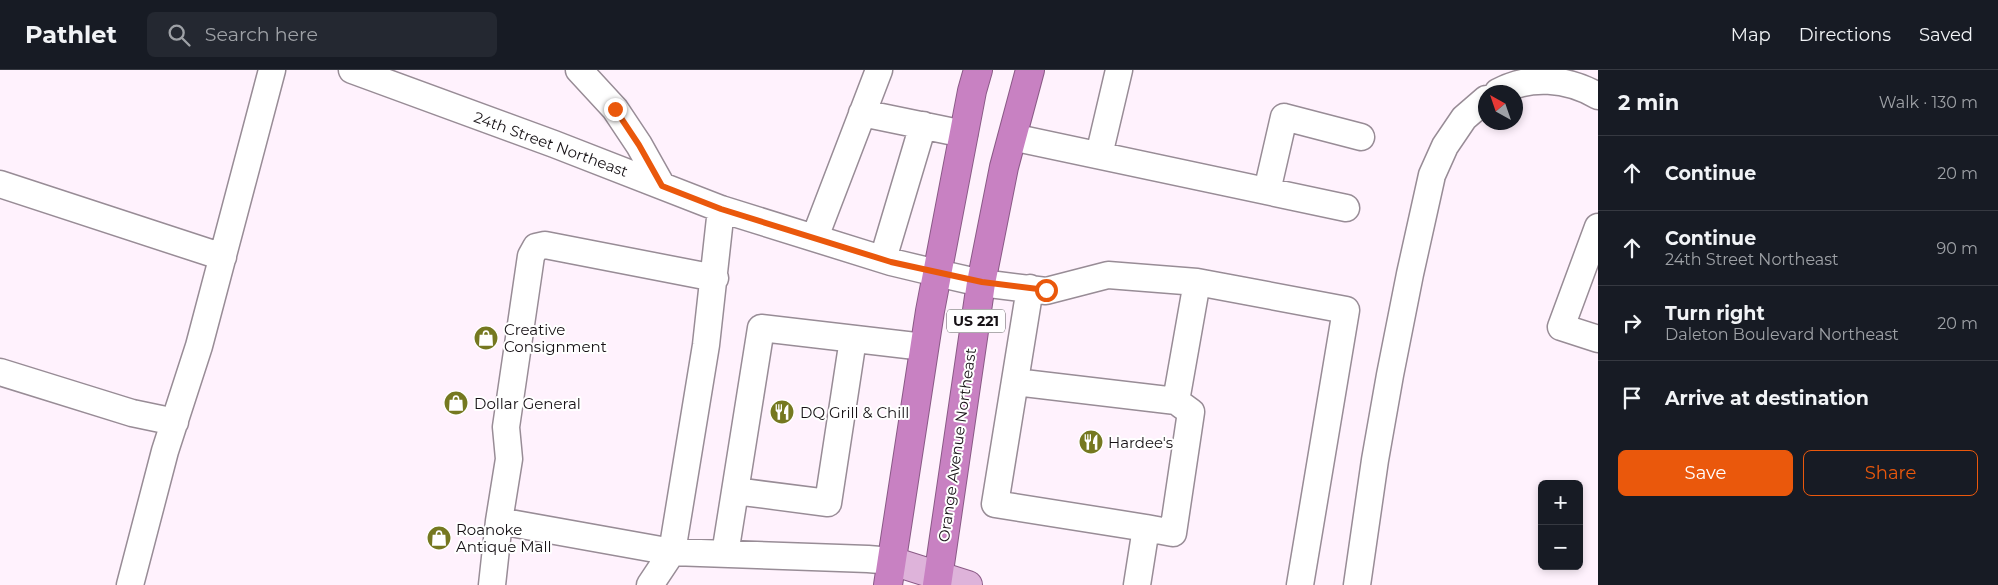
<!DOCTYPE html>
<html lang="en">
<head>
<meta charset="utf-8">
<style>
  :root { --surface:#171b24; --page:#242831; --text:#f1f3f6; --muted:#9ea1a6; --line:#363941; --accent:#ea580c }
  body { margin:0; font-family:Montserrat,sans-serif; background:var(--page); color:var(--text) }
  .controls { position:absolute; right:15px; bottom:15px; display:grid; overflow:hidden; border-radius:8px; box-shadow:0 2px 8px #0003 }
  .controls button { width:45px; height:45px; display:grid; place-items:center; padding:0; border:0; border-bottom:1px solid var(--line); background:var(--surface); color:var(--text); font:25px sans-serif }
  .compass { position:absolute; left:1478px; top:15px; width:45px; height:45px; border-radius:50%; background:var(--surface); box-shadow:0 2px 8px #0003; rotate:320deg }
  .stop { position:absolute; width:15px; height:15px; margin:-11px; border:4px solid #ea580c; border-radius:50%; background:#fff }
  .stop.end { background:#ea580c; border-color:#fff; box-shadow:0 1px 5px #0008 }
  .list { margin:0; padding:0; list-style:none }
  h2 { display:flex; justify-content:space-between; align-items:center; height:65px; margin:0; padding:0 20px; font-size:21px }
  h2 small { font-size:16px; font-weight:400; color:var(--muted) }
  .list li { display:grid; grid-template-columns:32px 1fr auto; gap:15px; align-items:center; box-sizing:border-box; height:75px; padding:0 20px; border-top:1px solid var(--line) }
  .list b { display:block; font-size:19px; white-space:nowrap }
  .list p { margin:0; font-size:16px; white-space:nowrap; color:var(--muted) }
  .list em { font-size:16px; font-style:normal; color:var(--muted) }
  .actions { display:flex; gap:10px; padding:15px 20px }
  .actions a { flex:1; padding:11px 0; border:1px solid var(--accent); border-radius:8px; text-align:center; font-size:18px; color:var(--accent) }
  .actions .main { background:var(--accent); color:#fff }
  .icon { flex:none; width:28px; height:28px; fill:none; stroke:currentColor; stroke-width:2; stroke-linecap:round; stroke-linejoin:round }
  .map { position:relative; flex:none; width:1598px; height:515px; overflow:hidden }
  header { display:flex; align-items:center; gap:30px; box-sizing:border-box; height:70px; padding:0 25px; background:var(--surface); border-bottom:1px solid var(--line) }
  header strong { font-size:24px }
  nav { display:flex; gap:28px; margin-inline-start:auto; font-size:18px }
  .search { width:350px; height:45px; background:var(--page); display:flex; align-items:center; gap:12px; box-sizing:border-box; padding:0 18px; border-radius:8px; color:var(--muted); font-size:19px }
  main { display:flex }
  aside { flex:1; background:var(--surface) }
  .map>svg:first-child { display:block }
</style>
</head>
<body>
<header>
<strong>Pathlet</strong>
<div class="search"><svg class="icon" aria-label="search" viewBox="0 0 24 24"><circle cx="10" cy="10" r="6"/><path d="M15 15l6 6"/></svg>Search here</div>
<nav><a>Map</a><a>Directions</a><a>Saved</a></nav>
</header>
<main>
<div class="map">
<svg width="1598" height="515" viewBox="0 0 1598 515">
  <rect width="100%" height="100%" fill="#fff2fd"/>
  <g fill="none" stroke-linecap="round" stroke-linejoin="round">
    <defs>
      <path id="minor" d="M 352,0 L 554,74 L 721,139 L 891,192 L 937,203 L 981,213 L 1046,221 L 1108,205 L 1197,212 L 1346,240 L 1300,515
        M 579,0 L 615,39 L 639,75 L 662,116
        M 1498,22 C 1530,5 1567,8 1598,26
        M 862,43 L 964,64
        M 1012,67 L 1346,138
        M 1099,85 L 1119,0
        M 0,114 L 223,187
        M 1267,121 L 1284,47 L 1361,67
        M 1598,157 L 1561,257 L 1598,269
        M 815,167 L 879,0
        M 883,189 L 923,55
        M 1030,218 L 995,434 L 1146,458 L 1137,515
        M 0,302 L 132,343 L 175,352
        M 1015,312 L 1176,331 L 1191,342 L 1173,463 L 1146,458
        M 1176,331 L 1197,212
        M 735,421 L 828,433 L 853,269
        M 499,451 L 672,482 L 868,489 L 892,491
        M 725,484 L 761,258 L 924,277
        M 130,515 L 165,381 L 199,276 L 272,0
        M 492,515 L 499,451 L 509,389 L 506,357 L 531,186 L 536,177 L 545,175 L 715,208
        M 650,515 L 672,482 L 706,275 L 721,139
        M 1357,515 L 1375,390 L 1390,305 L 1410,204 L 1432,105 L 1445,76 L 1464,48 L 1486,29"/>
      <path id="major" d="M 892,491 L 968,515"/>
      <path id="highway" d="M 888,515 L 930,241 L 972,21 L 978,0
        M 937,515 L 981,213 L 1004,97 L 1030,0"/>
    </defs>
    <use href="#minor" stroke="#988c96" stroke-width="29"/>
    <use href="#major" stroke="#8a5a86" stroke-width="30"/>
    <use href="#highway" stroke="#8a5a86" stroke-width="30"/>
    <use href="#minor" stroke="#fff" stroke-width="26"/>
    <use href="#major" stroke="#deb3da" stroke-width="28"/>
    <use href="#highway" stroke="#c881c2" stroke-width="28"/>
  </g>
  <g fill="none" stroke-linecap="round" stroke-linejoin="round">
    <path stroke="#ea580c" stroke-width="6" d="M 615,39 L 639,75 L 662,116 L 721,139 L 891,192 L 982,212 L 1046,220"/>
  </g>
  <defs>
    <symbol id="shop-disc" viewBox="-11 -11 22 22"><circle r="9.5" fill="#757820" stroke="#fff"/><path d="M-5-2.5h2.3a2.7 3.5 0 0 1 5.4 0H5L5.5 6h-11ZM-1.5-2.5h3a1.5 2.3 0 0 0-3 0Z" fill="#fff"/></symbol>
    <symbol id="restaurant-disc" viewBox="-11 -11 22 22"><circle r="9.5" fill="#757820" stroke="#fff"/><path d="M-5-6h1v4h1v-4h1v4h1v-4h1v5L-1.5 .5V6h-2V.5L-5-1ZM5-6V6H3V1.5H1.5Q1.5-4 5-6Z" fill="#fff"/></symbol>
  </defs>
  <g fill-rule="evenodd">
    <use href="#shop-disc" x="472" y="254" width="28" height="28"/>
    <use href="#shop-disc" x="442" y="319" width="28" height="28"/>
    <use href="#restaurant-disc" x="768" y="328" width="28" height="28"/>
    <use href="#restaurant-disc" x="1077" y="358" width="28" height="28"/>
    <use href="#shop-disc" x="425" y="454" width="28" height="28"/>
  </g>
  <g text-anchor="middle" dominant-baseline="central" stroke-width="4" stroke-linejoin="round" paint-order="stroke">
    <rect fill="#fff" stroke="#5d595c" stroke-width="1" x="947" y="239.5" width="58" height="23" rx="4"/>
    <g font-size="14" font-weight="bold" fill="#171216">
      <text x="976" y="251">US 221</text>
    </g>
    <g font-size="15" fill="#171216" stroke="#fff">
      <text transform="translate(551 74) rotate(20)">24th Street Northeast</text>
      <text transform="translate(957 375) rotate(-82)">Orange Avenue Northeast</text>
    </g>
    <g font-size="15" fill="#171216" stroke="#fff" text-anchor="start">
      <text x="504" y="259">Creative<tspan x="504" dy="17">Consignment</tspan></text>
      <text x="474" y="333">Dollar General</text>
      <text x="800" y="342">DQ Grill &amp; Chill</text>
      <text x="1108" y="372">Hardee's</text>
      <text x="456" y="459">Roanoke<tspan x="456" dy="17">Antique Mall</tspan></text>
    </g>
  </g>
</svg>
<div class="controls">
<button>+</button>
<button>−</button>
</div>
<svg class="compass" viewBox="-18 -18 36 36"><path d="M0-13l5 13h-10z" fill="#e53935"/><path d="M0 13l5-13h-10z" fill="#9ea1a6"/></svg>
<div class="stop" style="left:1046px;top:220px"></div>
<div class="stop end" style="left:615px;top:39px"></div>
</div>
<aside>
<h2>2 min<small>Walk · 130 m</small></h2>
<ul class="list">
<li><svg class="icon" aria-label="ahead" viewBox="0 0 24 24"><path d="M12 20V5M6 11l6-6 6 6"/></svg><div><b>Continue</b></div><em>20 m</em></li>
<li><svg class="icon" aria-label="ahead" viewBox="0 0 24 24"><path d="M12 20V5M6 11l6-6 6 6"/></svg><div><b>Continue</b><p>24th Street Northeast</p></div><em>90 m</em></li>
<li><svg class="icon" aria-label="right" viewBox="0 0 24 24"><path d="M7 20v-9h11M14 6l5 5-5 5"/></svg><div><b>Turn right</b><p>Daleton Boulevard Northeast</p></div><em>20 m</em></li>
<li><svg class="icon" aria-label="arrive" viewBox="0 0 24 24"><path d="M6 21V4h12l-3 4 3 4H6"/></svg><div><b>Arrive at destination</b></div></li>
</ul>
<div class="actions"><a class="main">Save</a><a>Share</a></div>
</aside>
</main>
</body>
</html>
